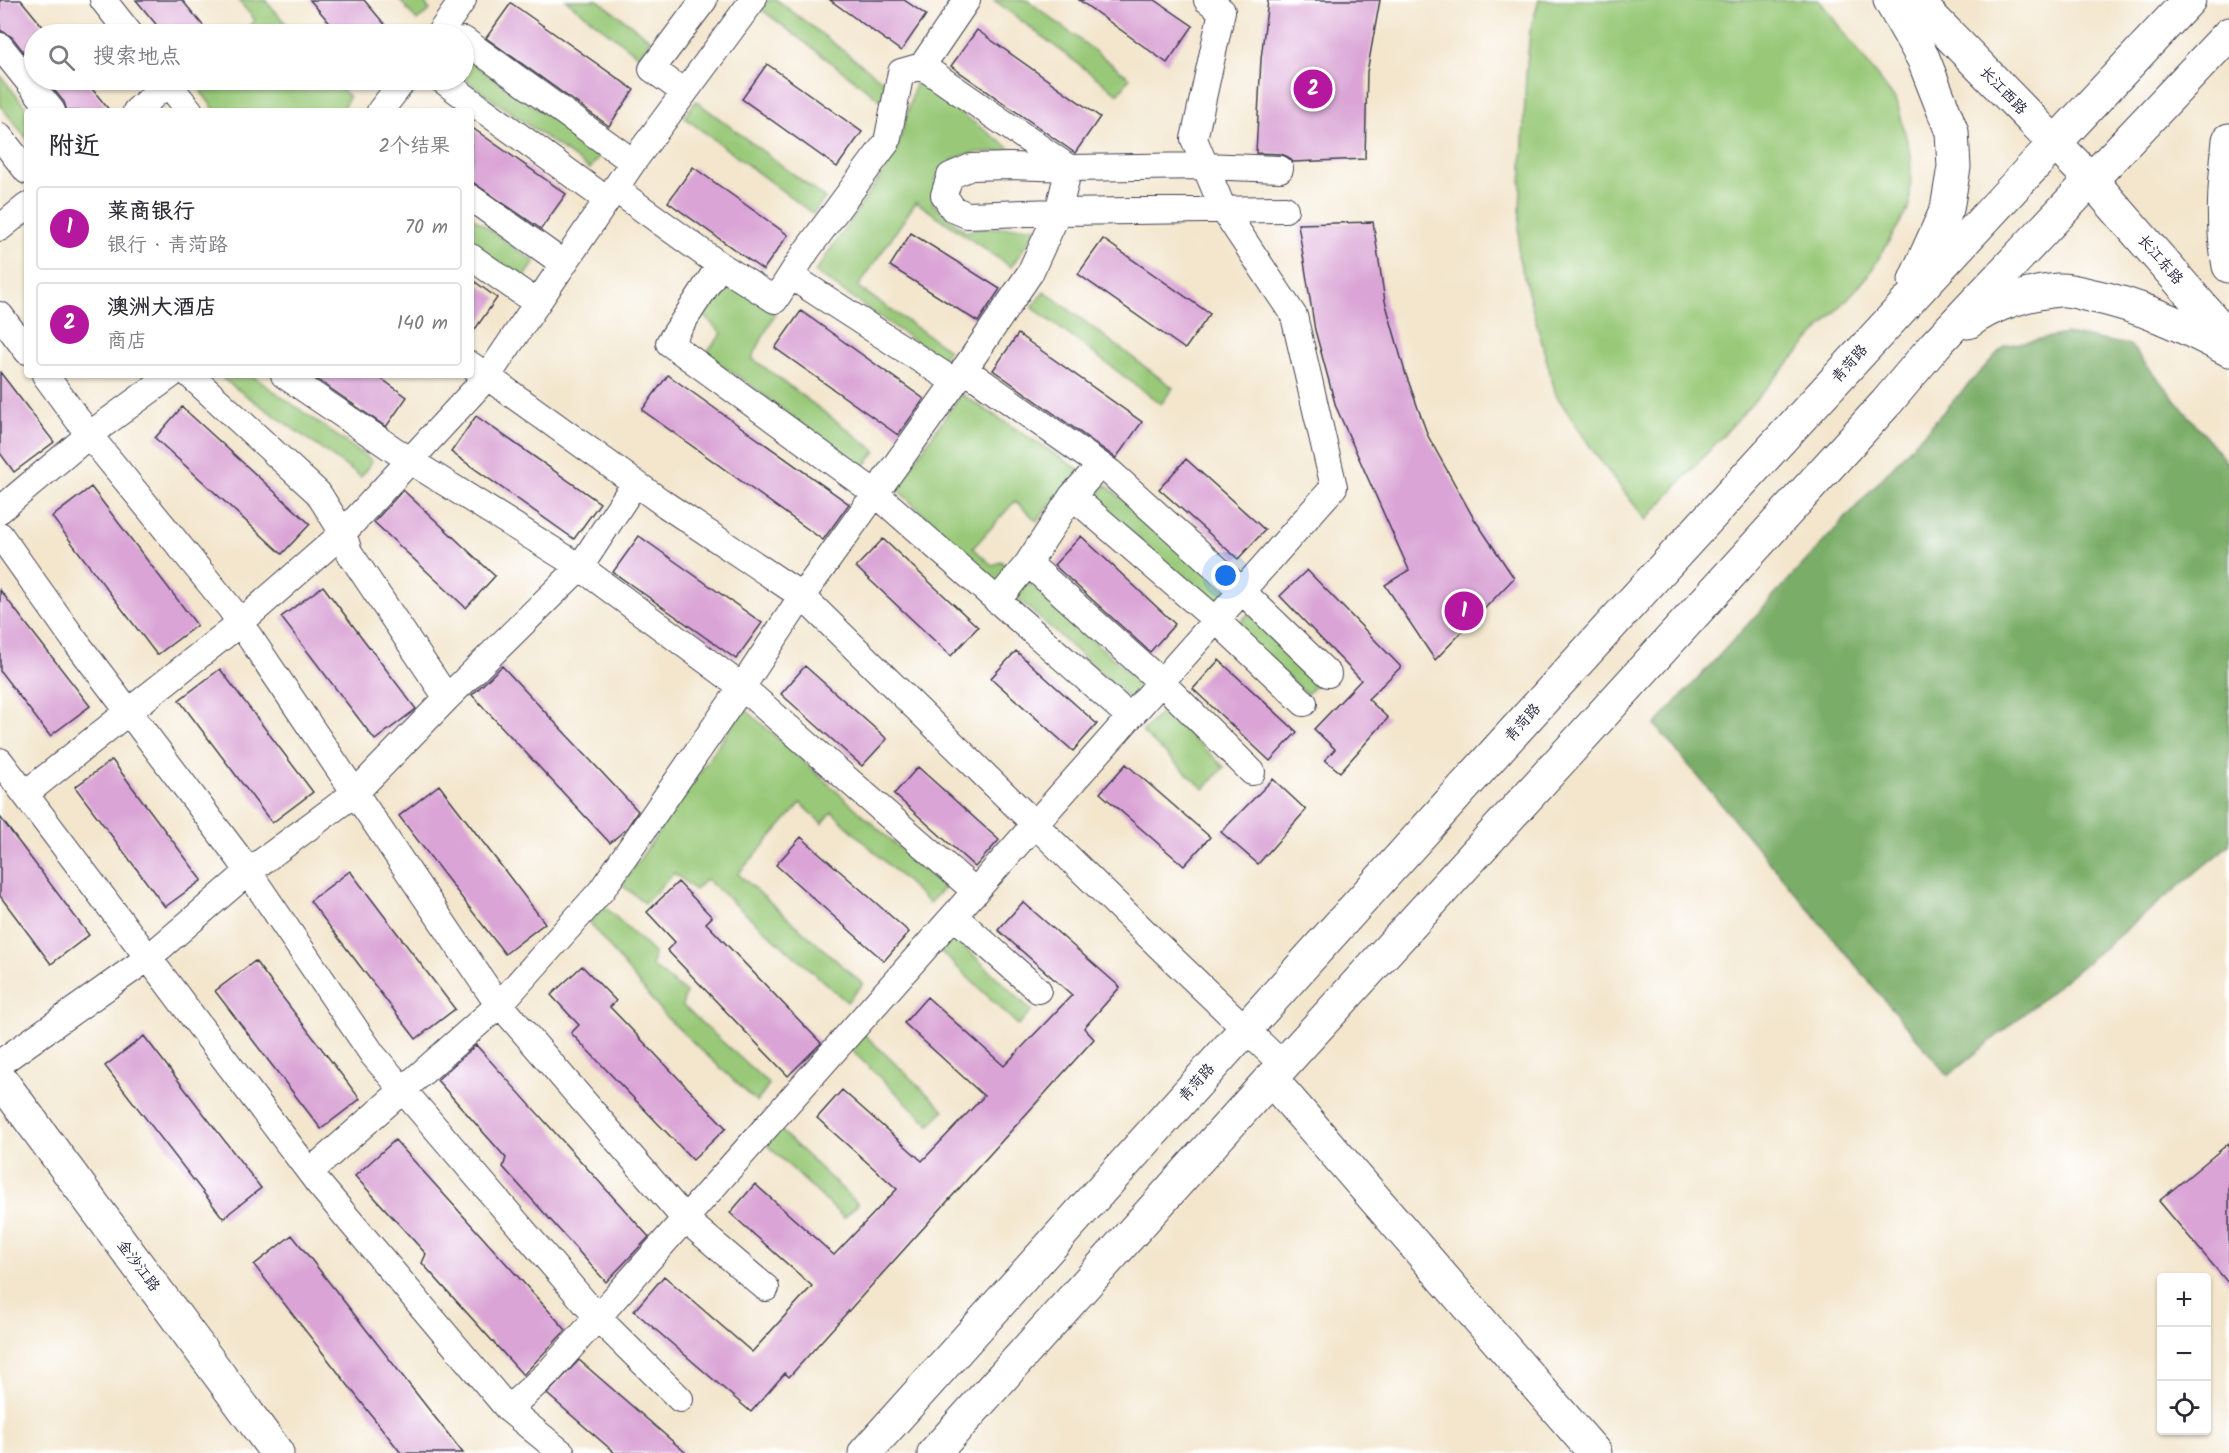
<!DOCTYPE html>
<html lang="zh">
<head>
<meta charset="utf-8">
<style>
  :root { --surface:#fff; --page:#f2f2f3; --text:#2b2b33; --muted:#7c7c81; --line:#e1e1e2; --accent:#b5179e }
  body { margin:0; font-family:Kalam,"LXGW WenKai TC",sans-serif; background:var(--page); color:var(--text) }
  .controls { position:absolute; right:18px; bottom:18px; display:grid; overflow:hidden; border-radius:6px; box-shadow:0 2px 4px #0004 }
  .controls button { width:54px; height:54px; display:grid; place-items:center; padding:0; border:0; border-bottom:2px solid var(--line); background:var(--surface); color:var(--text); font:30px sans-serif }
  .you { position:absolute; left:1226px; top:576px; width:21px; height:21px; margin:-15px; border:4px solid #fff; border-radius:50%; background:#1a73e8; box-shadow:0 0 0 9px #1a73e833 }
  .badge { display:grid; place-items:center; width:39px; height:39px; border-radius:50%; background:var(--accent); color:#fff; font-size:20px; font-weight:700 }
  .pin { position:absolute; translate:-50% -50%; border:3px solid #fff; box-shadow:0 2px 6px #0006 }
  .list { margin:0; padding:0; list-style:none }
  h2 { display:flex; justify-content:space-between; align-items:center; height:78px; margin:0; padding:0 24px; font-size:26px }
  h2 small { font-size:20px; font-weight:400; color:var(--muted) }
  .list li { display:grid; grid-template-columns:39px 1fr auto; gap:18px; align-items:center; box-sizing:border-box; height:84px; margin:0 12px 12px; padding:0 12px; border:2px solid var(--line); border-radius:6px }
  .list b { display:block; font-size:22px; white-space:nowrap }
  .list p { margin:0; font-size:20px; white-space:nowrap; color:var(--muted) }
  .list em { font-size:20px; font-style:normal; color:var(--muted) }
  .icon { flex:none; width:33px; height:33px; fill:none; stroke:currentColor; stroke-width:2; stroke-linecap:round; stroke-linejoin:round }
  .map { position:relative; flex:none; width:2229px; height:1453px; overflow:hidden }
  .search { position:absolute; background:var(--surface); box-shadow:0 2px 4px #0004; left:24px; top:24px; width:450px; height:66px; display:flex; align-items:center; gap:15px; box-sizing:border-box; padding:0 21px; border-radius:33px; color:var(--muted); font-size:22px }
  .panel { position:absolute; background:var(--surface); box-shadow:0 2px 4px #0004; left:24px; top:108px; width:450px; height:270px; border-radius:6px }
  .map>svg:first-child { display:block }
</style>
</head>
<body>
<div class="map">
<svg width="2229" height="1453" viewBox="0 0 2229 1453">
  <rect width="100%" height="100%" fill="#fff"/>
  <filter id="ink" filterUnits="userSpaceOnUse"><feTurbulence type="fractalNoise" baseFrequency=".0167" numOctaves="2"/><feDisplacementMap in="SourceGraphic" scale="12" xChannelSelector="R" yChannelSelector="G"/><feConvolveMatrix kernelMatrix="1 2 1 2 8 2 1 2 1" color-interpolation-filters="sRGB"/></filter>
  <filter id="wash" filterUnits="userSpaceOnUse"><feTurbulence type="fractalNoise" baseFrequency=".008" numOctaves="4" result="noise"/><feDisplacementMap in="SourceGraphic" scale="24" xChannelSelector="R" yChannelSelector="G"/><feGaussianBlur stdDeviation="1.35" result="paint"/><feColorMatrix in="noise" values="0 0 0 0 0 0 0 0 0 0 0 0 0 0 0 0 0 1.4 0 .05"/><feComposite in="paint" operator="in"/></filter>
  <g filter="url(#wash)">
    <rect width="100%" height="100%" fill="#f3e6cd"/>
    <path fill="#99c978" stroke="#5e765a" stroke-width="1.5" d="M 238,0 L 265,0 L 295,34 L 244,34 L 255,20 Z
      M 400,0 L 422,0 L 430,10 L 417,21 Z
      M 566,0 L 598,0 L 651,40 L 639,56 Z
      M 768,0 L 777,0 L 887,84 L 882,101 L 761,9 Z
      M 994,0 L 1027,0 L 1130,78 L 1118,94 Z
      M 1539,0 L 1819,0 L 1897,102 L 1911,157 L 1910,206 L 1868,276 L 1646,520 L 1596,455 L 1556,395 L 1518,255 L 1526,75 L 1530,31 Z
      M 464,57 L 601,154 L 590,169 L 464,79 Z
      M 0,75 L 29,111 L 27,111 L 27,139 L 0,105 Z
      M 210,80 L 334,80 L 349,97 L 341,111 L 216,111 L 201,92 Z
      M 916,81 L 1015,152 C 986,152 955,147 938,176 C 934,183 934,195 933,204 L 966,232 L 978,228 L 1038,227 L 1011,267 L 916,202 L 858,287 L 949,350 L 942,360 L 815,272 L 896,154 Z
      M 696,101 L 825,198 L 813,214 L 684,117 Z
      M 471,216 L 535,262 L 522,281 L 471,245 Z
      M 732,284 L 775,314 L 752,358 L 876,451 L 862,469 L 738,376 L 704,355 L 722,334 L 702,313 Z
      M 1044,291 L 1173,388 L 1161,404 L 1032,307 Z
      M 225,375 L 251,375 L 372,461 L 361,477 L 223,379 Z
      M 961,394 L 1080,470 L 1037,521 L 1015,501 L 973,548 L 993,566 L 1001,561 L 1009,569 L 997,585 L 896,488 Z
      M 1106,485 L 1228,591 L 1215,606 L 1093,500 Z
      M 1027,581 L 1147,689 L 1134,703 L 1014,595 Z
      M 1248,614 L 1321,679 L 1307,694 L 1234,629 Z
      M 744,708 L 944,888 L 929,903 L 832,812 L 822,824 L 801,803 L 738,874 L 863,984 L 847,1002 L 706,879 L 695,890 L 674,873 L 645,903 L 622,885 Z
      M 1163,710 L 1224,767 L 1204,789 L 1142,732 Z
      M 603,905 L 654,953 L 652,966 L 686,993 L 682,1005 L 769,1084 L 757,1102 L 664,1015 L 590,923 Z
      M 952,935 L 1032,1011 L 1018,1025 L 938,949 Z
      M 864,1034 L 944,1110 L 930,1125 L 850,1049 Z
      M 778,1128 L 858,1204 L 844,1218 L 764,1142 Z"/>
    <path fill="#7aad68" stroke="#4e6852" stroke-width="1.5" d="M 2066,334 L 2130,345 L 2229,465 L 2229,845 L 1948,1076 L 1655,725 L 2004,346 Z"/>
    <g id="blocks">
      <path fill="#daa5d6" d="M 0,0 L 21,0 L 49,34 L 34,34 L 34,65 L 12,37 L 0,30 Z
        M 136,0 L 182,0 L 210,34 L 164,34 Z
        M 310,0 L 364,0 L 393,34 L 339,34 Z
        M 830,0 L 904,0 L 926,15 L 901,51 Z
        M 1079,0 L 1155,0 L 1193,26 L 1167,63 Z
        M 1268,0 L 1380,0 L 1367,72 L 1365,159 L 1293,162 L 1288,157 L 1281,154 L 1256,153 L 1261,59 Z
        M 511,3 L 634,90 L 609,126 L 486,38 Z
        M 977,30 L 1100,117 L 1075,153 L 951,66 Z
        M 767,64 L 862,132 L 837,167 L 742,99 Z
        M 46,80 L 85,80 L 110,111 L 67,111 L 64,102 Z
        M 471,127 L 566,194 L 541,229 L 471,181 Z
        M 693,167 L 788,235 L 763,270 L 668,202 Z
        M 1373,222 L 1385,301 L 1405,372 L 1428,436 L 1473,517 L 1514,578 L 1435,660 L 1385,585 L 1409,570 L 1336,407 L 1315,330 L 1298,224 Z
        M 911,233 L 1000,289 L 978,322 L 890,266 Z
        M 1103,239 L 1210,314 L 1185,349 L 1078,274 Z
        M 471,279 L 497,298 L 471,335 Z
        M 801,311 L 924,399 L 898,435 L 775,348 Z
        M 1018,334 L 1142,422 L 1116,458 L 993,370 Z
        M 0,372 L 54,442 L 14,472 L 0,453 Z
        M 311,375 L 376,375 L 407,397 L 386,427 Z
        M 668,375 L 849,504 L 823,540 L 642,410 Z
        M 182,407 L 310,524 L 282,554 L 155,438 Z
        M 476,416 L 600,503 L 574,539 L 451,452 Z
        M 1186,459 L 1265,530 L 1238,559 L 1159,489 Z
        M 91,487 L 197,625 L 157,655 L 52,517 Z
        M 403,490 L 495,576 L 466,608 L 374,522 Z
        M 639,536 L 762,623 L 736,659 L 613,572 Z
        M 1081,536 L 1175,624 L 1150,652 L 1054,565 Z
        M 883,539 L 978,627 L 951,656 L 856,567 Z
        M 1307,570 L 1401,667 L 1368,699 L 1388,718 L 1340,772 L 1325,760 L 1335,749 L 1314,729 L 1361,680 L 1280,596 Z
        M 323,586 L 416,709 L 375,740 L 281,617 Z
        M 0,590 L 90,706 L 50,736 L 0,671 Z
        M 1016,651 L 1097,724 L 1073,751 L 991,678 Z
        M 1219,660 L 1297,732 L 1270,761 L 1193,689 Z
        M 502,666 L 638,811 L 627,828 L 610,843 L 472,695 Z
        M 805,666 L 887,739 L 862,766 L 781,694 Z
        M 220,669 L 313,792 L 272,823 L 179,700 Z
        M 112,760 L 202,880 L 165,907 L 75,787 Z
        M 1126,764 L 1210,837 L 1184,866 L 1100,793 Z
        M 918,767 L 999,840 L 975,867 L 894,794 Z
        M 1273,779 L 1306,810 L 1258,864 L 1221,832 Z
        M 439,785 L 545,923 L 505,954 L 399,816 Z
        M 0,817 L 89,935 L 51,964 L 0,896 Z
        M 801,837 L 909,932 L 884,961 L 776,865 Z
        M 350,871 L 455,1009 L 416,1039 L 310,901 Z
        M 678,882 L 712,917 L 706,923 L 821,1043 L 788,1076 L 667,950 L 675,942 L 647,912 Z
        M 1023,902 L 1120,987 L 1084,1028 L 1094,1039 L 789,1377 L 785,1373 L 751,1412 L 634,1311 L 664,1276 L 752,1352 L 812,1286 L 730,1213 L 755,1184 L 834,1255 L 897,1189 L 817,1118 L 842,1090 L 922,1161 L 984,1096 L 904,1023 L 927,997 L 1004,1066 L 1072,995 L 998,930 Z
        M 255,961 L 360,1099 L 321,1129 L 215,991 Z
        M 582,966 L 616,1001 L 610,1007 L 726,1128 L 693,1160 L 571,1033 L 579,1025 L 551,995 Z
        M 144,1036 L 261,1188 L 223,1218 L 105,1066 Z
        M 476,1045 L 649,1237 L 606,1282 L 503,1167 L 506,1158 L 437,1080 Z
        M 395,1140 L 566,1330 L 523,1375 L 422,1263 L 426,1254 L 355,1176 Z
        M 2229,1143 L 2229,1284 L 2159,1201 Z
        M 292,1235 L 463,1453 L 401,1453 L 254,1265 Z
        M 579,1360 L 686,1453 L 615,1453 L 547,1394 Z"/>
    </g>
  </g>
  <g filter="url(#ink)">
    <use href="#blocks" fill-opacity="0" stroke="#413f51" stroke-width="1.5"/>
    <g fill="none" stroke-linecap="round" stroke-linejoin="round">
      <defs>
        <path id="minor" d="M 103,0 L 130,34
          M 967,0 L 922,66 L 1069,168 L 1205,166 L 1280,169
          M 439,34 L 463,0
          M 464,40 L 633,162
          M 0,46 L 52,111
          M 165,80 L 190,111
          M 442,80 L 607,200
          M 684,92 L 652,69 L 704,0
          M 136,111 L 168,83
          M 380,111 L 404,80
          M 0,137 L 27,171
          M 615,189 L 720,265 L 775,300 L 807,250 L 887,142 L 901,72 L 922,66
          M 471,198 L 564,264
          M 0,228 L 27,206
          M 471,257 L 537,303
          M 720,265 L 669,343 L 875,493 L 1130,717
          M 791,276 L 955,382
          M 0,315 L 27,351
          M 471,365 L 666,505 L 802,596 L 1160,947 L 1283,1065
          M 964,369 L 1110,472 L 1242,591 L 1328,674
          M 45,375 L 89,435 L 230,608 L 491,994 L 685,1219 L 766,1288
          M 284,375 L 409,460 L 580,567 L 742,687 L 976,892
          M 1100,465 L 1072,496 L 1216,620 L 1304,703
          M 1072,496 L 1028,563 L 1161,682 L 1252,772
          M 0,510 L 89,435 L 171,375
          M 0,535 L 73,638 L 239,858 L 373,1055 L 598,1318 L 680,1399
          M 997,601 L 1028,563
          M 447,698 L 580,567 L 635,483
          M 0,761 L 318,1183 L 508,1409 L 562,1453
          M 25,794 L 240,623 L 343,533 L 487,377 L 633,162 L 753,0
          M 954,916 L 1038,990
          M 0,1063 L 148,958 L 248,872 L 355,793 L 447,698 L 349,552 L 343,533 L 318,493 L 190,375
          M 310,1172 L 500,1004 L 601,891 L 742,687 L 802,596 L 968,364 L 1030,273 L 1058,212 L 1069,168 L 1009,166 L 971,167 L 950,176 L 944,195 L 953,209 L 967,215 L 1058,212 L 1285,209
          M 508,1409 L 549,1372 L 1334,487 L 1294,316 L 1223,209 L 1194,139 L 1222,11 L 1207,0"/>
        <path id="tertiary" d="M 0,1079 L 277,1453
          M 1271,1079 L 1595,1453"/>
        <path id="primary" d="M 1890,0 L 1923,58 L 1952,132 L 1954,167 L 1947,209 L 1915,280
          M 1915,0 L 2092,181 L 2229,338
          M 2229,140 C 2225,182 2221,224 2229,266
          M 1968,322 C 1993,304 2027,293 2058,290 C 2068,289 2080,293 2089,295 C 2140,305 2184,326 2229,350
          M 865,1453 C 1302,965 1740,477 2189,0
          M 934,1453 L 1283,1065 L 1887,402 L 1935,345 L 2229,34"/>
      </defs>
      <use href="#minor" stroke="#413f51" stroke-width="28"/>
      <use href="#tertiary" stroke="#413f51" stroke-width="35"/>
      <use href="#primary" stroke="#413f51" stroke-width="35"/>
      <use href="#minor" stroke="#fff" stroke-width="26"/>
      <use href="#tertiary" stroke="#fff" stroke-width="33"/>
      <use href="#primary" stroke="#fff" stroke-width="33"/>
    </g>
  </g>
  <g text-anchor="middle" dominant-baseline="central" stroke-width="4.5" stroke-linejoin="round" paint-order="stroke">
    <g font-size="15" fill="#22223b" stroke="#fff">
      <text transform="translate(2003 91) rotate(46)">长江西路</text>
      <text transform="translate(2160 260) rotate(49)">长江东路</text>
      <text transform="translate(1850 364) rotate(-48)">青菏路</text>
      <text transform="translate(1523 723) rotate(-48)">青菏路</text>
      <text transform="translate(1197 1083) rotate(-48)">青菏路</text>
      <text transform="translate(138 1266) rotate(53)">金沙江路</text>
    </g>
  </g>
</svg>
<div class="controls">
<button>+</button>
<button>−</button>
<button><svg class="icon" aria-label="locate" viewBox="0 0 24 24"><circle cx="12" cy="12" r="6"/><path d="M12 2v4M12 18v4M2 12h4M18 12h4"/></svg></button>
</div>
<div class="you"></div>
<div class="pin badge" style="left:1464px;top:611px">1</div>
<div class="pin badge" style="left:1313px;top:89px">2</div>
<div class="search"><svg class="icon" aria-label="search" viewBox="0 0 24 24"><circle cx="10" cy="10" r="6"/><path d="M15 15l6 6"/></svg>搜索地点</div>
<section class="panel">
<h2>附近<small>2个结果</small></h2>
<ul class="list">
<li><span class="badge">1</span><div><b>莱商银行</b><p>银行 · 青菏路</p></div><em>70 m</em></li>
<li><span class="badge">2</span><div><b>澳洲大酒店</b><p>商店</p></div><em>140 m</em></li>
</ul>
</section>
</div>
</body>
</html>
